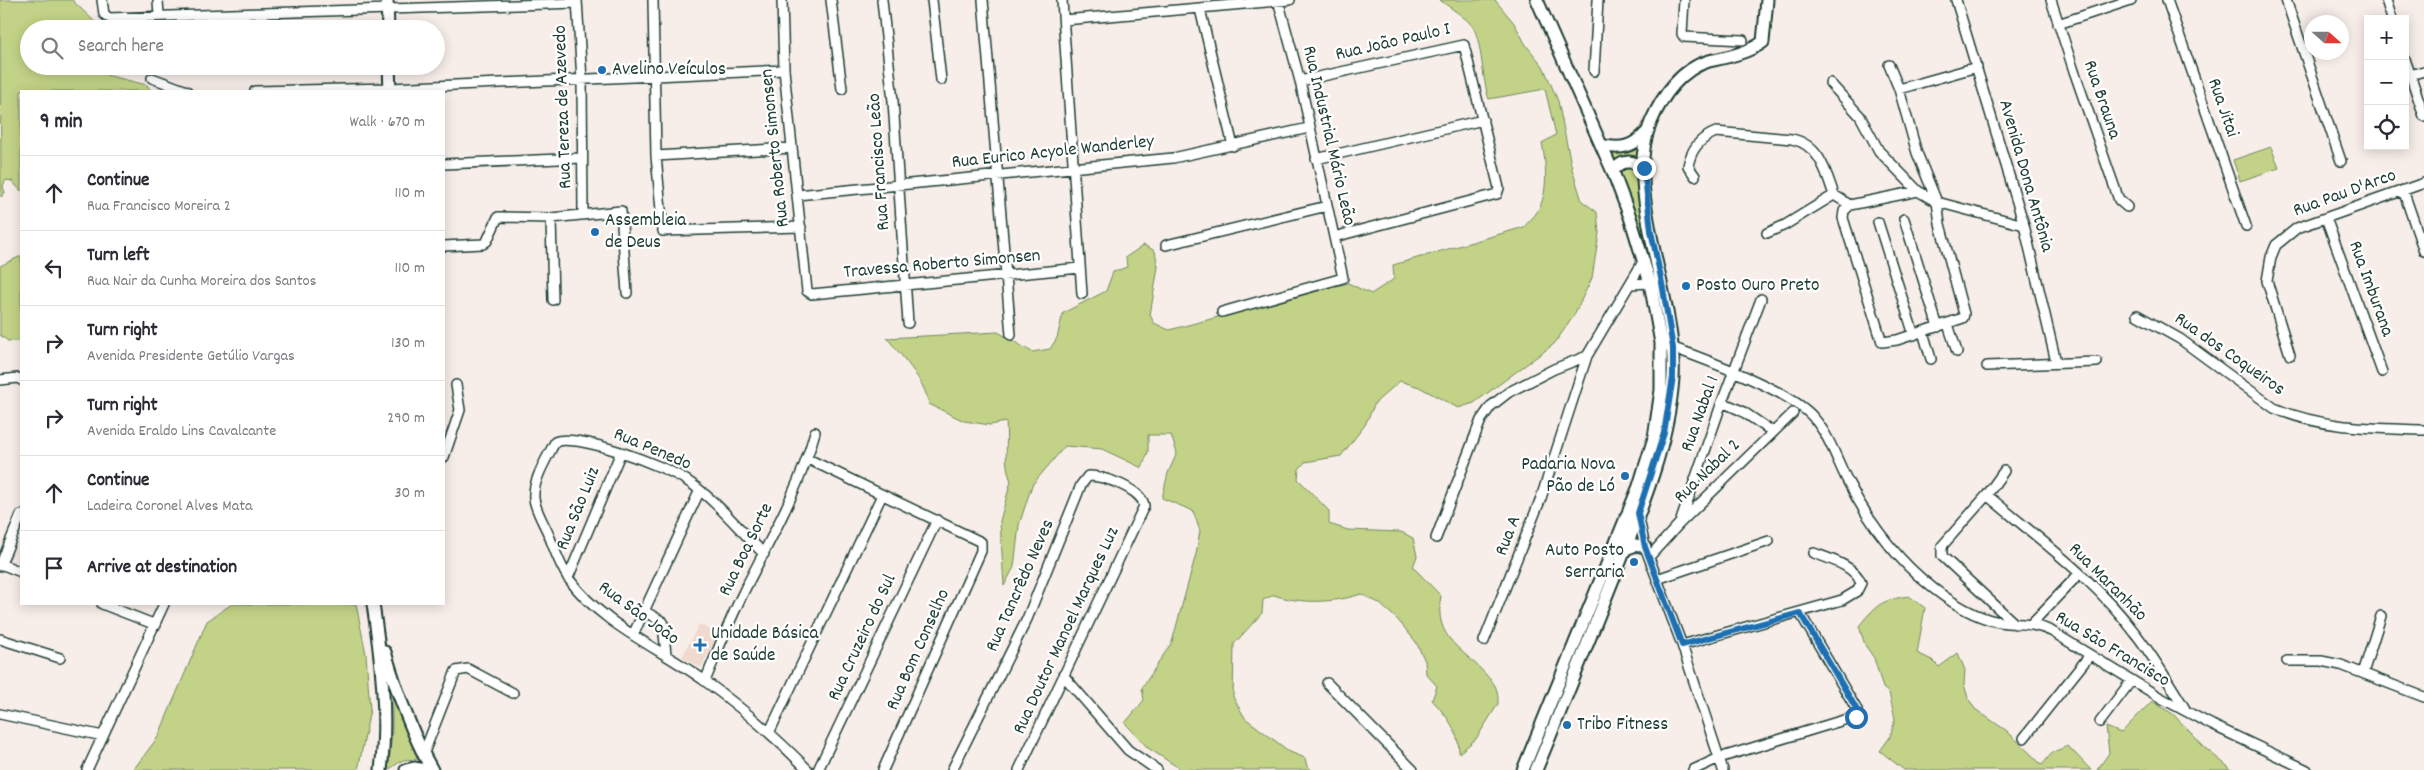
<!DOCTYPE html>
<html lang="en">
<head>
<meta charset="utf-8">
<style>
  :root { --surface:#fff; --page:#f2f2f3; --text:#2b2b33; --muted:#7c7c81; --line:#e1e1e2 }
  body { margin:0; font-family:Dekko,sans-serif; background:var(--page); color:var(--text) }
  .controls { position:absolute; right:15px; top:15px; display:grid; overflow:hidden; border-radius:0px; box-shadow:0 2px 12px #0003 }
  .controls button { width:45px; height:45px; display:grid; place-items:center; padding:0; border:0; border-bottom:1px solid var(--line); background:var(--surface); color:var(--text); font:25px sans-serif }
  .compass { position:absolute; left:2304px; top:15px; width:45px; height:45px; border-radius:50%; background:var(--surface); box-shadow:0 2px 12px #0003; rotate:111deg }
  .stop { position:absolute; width:15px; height:15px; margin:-11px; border:4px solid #1f6fb2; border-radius:50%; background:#fff }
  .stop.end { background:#1f6fb2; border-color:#fff; box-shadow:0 1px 5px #0008 }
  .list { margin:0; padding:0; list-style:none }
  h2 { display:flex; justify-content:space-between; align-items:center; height:65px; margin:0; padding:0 20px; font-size:21px }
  h2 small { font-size:16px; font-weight:400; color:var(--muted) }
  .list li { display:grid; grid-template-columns:32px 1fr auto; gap:15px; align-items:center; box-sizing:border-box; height:75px; padding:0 20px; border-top:1px solid var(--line) }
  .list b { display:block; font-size:19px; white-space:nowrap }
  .list p { margin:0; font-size:16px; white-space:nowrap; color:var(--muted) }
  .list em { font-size:16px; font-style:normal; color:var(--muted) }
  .icon { flex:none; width:28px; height:28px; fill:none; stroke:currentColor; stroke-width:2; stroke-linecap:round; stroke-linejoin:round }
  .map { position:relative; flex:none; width:2424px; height:770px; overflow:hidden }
  .search { position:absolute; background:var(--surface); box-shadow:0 2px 12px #0003; left:20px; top:20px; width:425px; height:55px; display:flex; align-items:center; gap:12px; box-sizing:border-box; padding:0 18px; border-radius:28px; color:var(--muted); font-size:19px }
  .panel { position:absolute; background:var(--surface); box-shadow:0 2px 12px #0003; left:20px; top:90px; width:425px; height:515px; border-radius:0px }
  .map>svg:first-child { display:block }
</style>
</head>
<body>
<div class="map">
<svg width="2424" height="770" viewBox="0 0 2424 770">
  <rect width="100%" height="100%" fill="#f8eee9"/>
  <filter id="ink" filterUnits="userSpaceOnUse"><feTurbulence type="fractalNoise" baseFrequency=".02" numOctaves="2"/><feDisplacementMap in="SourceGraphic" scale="10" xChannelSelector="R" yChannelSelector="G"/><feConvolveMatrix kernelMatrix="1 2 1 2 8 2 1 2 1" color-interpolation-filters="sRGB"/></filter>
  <g filter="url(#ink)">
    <path fill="#f0d9ce" d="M 699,624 L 718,634 L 701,668 L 682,657 Z"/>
    <path fill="#c2d387" stroke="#70885e" d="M 0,0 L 72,0 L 97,24 L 98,29 L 29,29 L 29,66 L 104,66 L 106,75 L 147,85 L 151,91 L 21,91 L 21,191 L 12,181 L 6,180 L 3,186 L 5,193 L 1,197 Z
      M 1440,0 L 1495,0 L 1514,23 L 1526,45 L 1543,66 L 1558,101 L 1572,169 L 1582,201 L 1597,212 L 1599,233 L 1592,278 L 1573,317 L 1554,344 L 1474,403 L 1458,408 L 1419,387 L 1400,381 L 1375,403 L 1365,425 L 1341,456 L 1305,462 L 1299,469 L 1298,479 L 1329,511 L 1329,524 L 1348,530 L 1401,532 L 1413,538 L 1417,556 L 1413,567 L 1441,596 C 1433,640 1464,648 1487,676 C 1490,679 1495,684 1496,688 C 1498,692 1498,699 1498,704 L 1476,739 L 1459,753 C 1459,731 1447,716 1432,700 L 1437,686 L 1426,674 L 1425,661 L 1416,642 L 1397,619 L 1379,603 L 1361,594 C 1335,603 1300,604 1274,595 L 1263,600 L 1262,613 L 1234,644 L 1233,697 L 1245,718 L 1290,752 L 1305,758 L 1307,767 L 1312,770 L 1182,770 L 1148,748 L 1125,723 L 1144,700 L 1142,688 L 1172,642 L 1196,554 L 1200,531 L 1193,511 L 1162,498 L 1168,473 L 1177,453 L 1171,435 L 1148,435 L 1148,452 L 1142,468 L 1102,449 L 1065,446 L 1032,485 L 1019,525 L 1014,567 L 1004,586 L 1000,521 L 1011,481 C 1003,463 1008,442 1006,422 L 990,425 L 964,421 L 929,404 C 924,379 903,358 887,338 L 998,332 L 1032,352 L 1050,349 L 1057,338 L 1063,313 L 1106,291 L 1113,272 L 1127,267 L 1126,257 L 1144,245 L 1155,251 L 1158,267 L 1150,315 L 1154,323 L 1169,330 L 1348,283 L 1371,294 L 1394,279 L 1393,265 L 1524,227 C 1528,222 1534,217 1537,212 C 1549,194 1546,163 1542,143 L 1556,135 L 1545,89 L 1489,99 C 1482,80 1482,42 1473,27 C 1466,17 1450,8 1440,0 Z
      M 1645,124 L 1650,252 L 1648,252 L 1599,137 C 1619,150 1629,138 1645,124 Z
      M 2271,147 L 2279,168 L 2240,181 L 2233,160 Z
      M 21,256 L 21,341 L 8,341 L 0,335 L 0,266 Z
      M 1909,596 L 1925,608 L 1917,653 L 1932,660 L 1939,667 L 1958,653 L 1965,670 L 1964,684 L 1968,698 L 1975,709 L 2007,731 L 2042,765 L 2053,752 L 2068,746 L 2091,770 L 1904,770 L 1880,751 L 1890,737 L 1895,719 L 1889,693 L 1883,688 L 1874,658 L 1865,645 L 1859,626 C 1876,605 1881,600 1909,596 Z
      M 232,604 L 356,604 L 366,654 L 370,710 L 358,770 L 133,770 L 158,737 L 207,621 Z
      M 392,692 L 408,734 L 422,759 L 403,760 L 388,770 L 392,733 Z
      M 2152,701 L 2173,714 L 2205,748 L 2232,770 L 2097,770 L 2109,753 L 2106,727 L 2121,733 Z"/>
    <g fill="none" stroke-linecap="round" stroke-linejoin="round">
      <defs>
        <path id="minor" d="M 102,0 L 104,14 L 109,18 L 577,3
          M 158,0 L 159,16
          M 577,0 L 582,80 L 583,213
          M 653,0 L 656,156 L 663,231 L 801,227
          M 782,0 L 784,70 L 807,291 L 812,294 L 1080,268
          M 831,0 L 842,89
          M 882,0 L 893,101 L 908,323
          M 932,0 L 941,80
          M 983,0 L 1011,335
          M 1062,0 L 1082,294
          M 1684,0 L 1682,34 L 1684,37 L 1743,40
          M 1956,0 L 2024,225 L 2056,362
          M 2051,0 L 2074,71 L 2119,200 L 2127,207
          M 2167,0 L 2246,226
          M 2286,0 L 2341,161
          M 2386,0 L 2392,19
          M 1200,9 L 1233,146
          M 1064,20 L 1290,0
          M 2058,24 L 2131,0
          M 2405,59 L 2424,116
          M 1594,71 L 1598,0
          M 2410,75 L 2424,71
          M 152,78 L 187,91
          M 1300,81 L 1464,45 L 1499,188 L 1497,194 L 1334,237
          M 1830,83 L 1860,116 L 1879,151 L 1918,191
          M 1899,89 L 1977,67
          M 255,91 L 390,88 L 784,70
          M 656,156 L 792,148
          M 1316,159 L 1483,120
          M 444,164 L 582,158
          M 1695,176 L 1688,166 C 1691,149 1700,138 1716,132 L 1792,139 C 1820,145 1826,172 1834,195
          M 2403,190 L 2424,251
          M 797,195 L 1173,158 L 1309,128
          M 1850,205 L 1844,211 L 1843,218 L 1882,342 L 1897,340 L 1963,318 L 1964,314 L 1940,224 L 1937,202 L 1917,153 L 1899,89 L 1889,65
          M 551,218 L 553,300
          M 2326,218 L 2382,372
          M 1904,219 L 1938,327
          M 1878,222 L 1914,335
          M 1767,233 L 1785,225 L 1834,195 L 1850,205 L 1918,191 L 1937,202 L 2024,225
          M 1166,245 L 1327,206
          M 444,246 L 483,244 L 487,241 L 498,217 L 551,218 L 621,211 L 627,293
          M 1631,284 L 1650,283
          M 1222,312 L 1343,278 L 1300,81 L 1278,0
          M 2137,315 L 2180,339 L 2274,408 C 2323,429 2372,428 2424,430
          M 1948,324 L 1957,352
          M 1923,332 L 1931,359
          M 1668,346 C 1702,358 1791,391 1813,417 C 1829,435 1836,458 1847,480 C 1870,525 1903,568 1945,597 C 1961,608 1981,619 2000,622 C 2020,625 2032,622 2051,631 L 2161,698 L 2212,725 L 2307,770
          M 2290,355 L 2267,281 L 2271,257 L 2276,245 L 2297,228 L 2424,183
          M 1987,366 L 2097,362
          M 0,380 L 18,378 L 21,380
          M 1722,402 L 1742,411 L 1773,432
          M 444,457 L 460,410 L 456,385
          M 808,459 L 981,542 L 981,551 L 883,770
          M 2004,471 L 1987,495 L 1942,546 L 1942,556 L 2015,624
          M 1987,495 C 2037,538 2095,579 2135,633 C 2154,657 2169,683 2185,709
          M 1638,514 L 1645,547 L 1682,645 L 1723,770
          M 1680,523 L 1722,402 L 1761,299
          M 1436,538 L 1481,420 L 1491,406 L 1509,392 L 1554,369 L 1587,356 L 1644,260
          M 764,554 C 739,529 715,499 686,480 C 665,466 576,432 555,442 C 547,458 532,481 534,499 C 536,512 545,525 550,538 C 555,551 560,566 569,579 C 602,625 660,648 705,681 C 742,708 776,737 808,770
          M 1649,557 L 1680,523 L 1793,413
          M 1,564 L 21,572
          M 0,566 L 21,515
          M 568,578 L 621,452
          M 1657,579 L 1769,541
          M 102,604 L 156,625
          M 644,611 L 663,622 L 666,655
          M 2032,623 L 2079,574
          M 633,635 L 699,492
          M 0,639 L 60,658
          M 1484,641 L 1541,498 L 1587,356
          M 1682,645 L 1842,600 L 1857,591 L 1861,583 C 1855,566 1830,559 1814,553
          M 2287,661 L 2321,661 L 2341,665 L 2424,697
          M 2363,673 L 2381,616
          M 1063,675 L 1128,750 L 1157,770
          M 705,681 C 718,650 730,619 745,589 C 771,538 800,487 815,432
          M 1327,683 L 1413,770
          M 0,714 L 103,736
          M 2100,722 L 2131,681
          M 770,731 L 882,495
          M 2024,738 L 2090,655
          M 423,755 L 456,671 L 468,669 L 513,693
          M 87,770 L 164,604
          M 818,770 L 937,520
          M 952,770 L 1027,619 L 1081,485 L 1088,476 C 1103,475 1143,490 1144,506 L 1019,770
          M 1693,770 L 1719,758 L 1857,716 L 1857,710 L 1800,613"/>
        <path id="major" d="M 387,0 L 388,29
          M 389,66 L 390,91
          M 1601,145 C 1621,150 1633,147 1647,132
          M 1613,172 C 1621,159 1632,160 1644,168
          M 1625,549 L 1636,545 L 1645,547
          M 373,604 C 381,659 388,714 381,770
          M 385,652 C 397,692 411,733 432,770
          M 406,770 L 414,768 L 425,770
          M 1523,770 L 1639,486 L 1654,438 L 1661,390 L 1661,343 L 1650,283 L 1630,217 L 1613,172 L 1537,0
          M 1536,770 C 1562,708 1587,645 1612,582 C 1638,517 1668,449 1673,378 C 1678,301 1622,189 1651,122 C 1662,96 1681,69 1709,61 C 1727,57 1748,53 1763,42 L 1767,0"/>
      </defs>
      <use href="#minor" stroke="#1f3d34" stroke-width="12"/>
      <use href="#major" stroke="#1f3d34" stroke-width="15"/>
      <use href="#minor" stroke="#fff" stroke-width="9"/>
      <use href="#major" stroke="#fff" stroke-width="11"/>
    </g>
  </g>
  <g fill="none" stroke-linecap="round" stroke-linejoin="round" filter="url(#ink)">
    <path stroke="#1f6fb2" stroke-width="6" d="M 1644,168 L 1651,231 L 1662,283 L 1673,348 L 1673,377 L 1664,433 L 1638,513 L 1645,547 L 1682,645 L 1800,613 L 1857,710 L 1856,717"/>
  </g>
  <g fill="#1f6fb2" stroke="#fff" stroke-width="2">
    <circle cx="602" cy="70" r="5"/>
    <circle cx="595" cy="232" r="5"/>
    <circle cx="1686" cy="286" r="5"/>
    <circle cx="1625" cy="476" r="5"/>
    <circle cx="1634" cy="562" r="5"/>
    <path d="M697.5 637.5h5v5h5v5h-5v5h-5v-5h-5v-5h5z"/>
    <circle cx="1567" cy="725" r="5"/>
  </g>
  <g text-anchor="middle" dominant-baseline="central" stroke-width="4.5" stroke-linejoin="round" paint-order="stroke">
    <g font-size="19" fill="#1f3d34" stroke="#fff">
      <text transform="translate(1393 43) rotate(-13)">Rua João Paulo I</text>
      <text transform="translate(2101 100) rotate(71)">Rua Brauna</text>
      <text transform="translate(564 107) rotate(-92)">Rua Tereza de Azevedo</text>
      <text transform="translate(2222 108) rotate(71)">Rua Jitai</text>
      <text transform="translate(1328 136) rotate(77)">Rua Industrial Mário Leão</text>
      <text transform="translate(776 148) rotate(-96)">Rua Roberto Simonsen</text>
      <text transform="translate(1053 153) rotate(-6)">Rua Eurico Acyole Wanderley</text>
      <text transform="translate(880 162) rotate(-94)">Rua Francisco Leão</text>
      <text transform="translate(2025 176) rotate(74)">Avenida Dona Antônia</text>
      <text transform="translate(2345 194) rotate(-20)">Rua Pau D'Arco</text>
      <text transform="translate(942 265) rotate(-5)">Travessa Roberto Simonsen</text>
      <text transform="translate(2370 289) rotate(70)">Rua Imburana</text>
      <text transform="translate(2229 355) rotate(35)">Rua dos Coqueiros</text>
      <text transform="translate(1701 414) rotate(-70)">Rua Nabal 1</text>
      <text transform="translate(652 450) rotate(23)">Rua Penedo</text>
      <text transform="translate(1708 472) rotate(-44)">Rua Nabal 2</text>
      <text transform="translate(579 509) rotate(-68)">Rua São Luiz</text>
      <text transform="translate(1509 536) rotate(-69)">Rua A</text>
      <text transform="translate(747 550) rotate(-64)">Rua Boa Sorte</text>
      <text transform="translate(2107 583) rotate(45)">Rua Maranhão</text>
      <text transform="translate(1021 586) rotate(-66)">Rua Tancrêdo Neves</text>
      <text transform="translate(638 614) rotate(36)">Rua São João</text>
      <text transform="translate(1067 631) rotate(-65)">Rua Doutor Manoel Marques Luz</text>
      <text transform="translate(863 638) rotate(-65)">Rua Cruzeiro do Sul</text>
      <text transform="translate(919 650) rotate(-66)">Rua Bom Conselho</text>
      <text transform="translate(2112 650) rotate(31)">Rua São Francisco</text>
    </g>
    <g font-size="19" fill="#1f3d34" stroke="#fff" text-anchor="start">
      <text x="612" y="70">Avelino Veículos</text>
      <text x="605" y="221">Assembleia<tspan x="605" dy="22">de Deus</tspan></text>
      <text x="1696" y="286">Posto Ouro Preto</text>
      <text x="1615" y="465" text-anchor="end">Padaria Nova<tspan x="1615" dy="22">Pão de Ló</tspan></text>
      <text x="1624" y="551" text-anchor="end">Auto Posto<tspan x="1624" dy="22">Serraria</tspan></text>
      <text x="711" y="634">Unidade Básica<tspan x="711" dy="22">de Saúde</tspan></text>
      <text x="1577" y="725">Tribo Fitness</text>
    </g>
  </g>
</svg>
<div class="controls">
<button>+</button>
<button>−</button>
<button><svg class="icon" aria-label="locate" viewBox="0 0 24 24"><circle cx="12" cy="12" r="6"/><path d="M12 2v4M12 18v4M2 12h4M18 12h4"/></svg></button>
</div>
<svg class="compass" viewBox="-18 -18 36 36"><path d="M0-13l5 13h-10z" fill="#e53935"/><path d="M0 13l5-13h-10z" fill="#7c7c81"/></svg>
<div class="stop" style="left:1856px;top:717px"></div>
<div class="stop end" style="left:1644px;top:168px"></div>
<div class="search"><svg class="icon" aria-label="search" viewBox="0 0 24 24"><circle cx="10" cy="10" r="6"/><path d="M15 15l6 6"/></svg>Search here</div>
<section class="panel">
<h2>9 min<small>Walk · 670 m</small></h2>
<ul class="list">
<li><svg class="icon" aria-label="ahead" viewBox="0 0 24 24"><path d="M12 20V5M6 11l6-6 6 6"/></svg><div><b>Continue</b><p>Rua Francisco Moreira 2</p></div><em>110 m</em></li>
<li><svg class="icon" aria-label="left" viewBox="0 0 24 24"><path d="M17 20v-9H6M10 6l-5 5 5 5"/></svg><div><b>Turn left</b><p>Rua Nair da Cunha Moreira dos Santos</p></div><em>110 m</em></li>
<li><svg class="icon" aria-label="right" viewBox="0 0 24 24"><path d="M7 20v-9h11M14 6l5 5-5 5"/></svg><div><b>Turn right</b><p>Avenida Presidente Getúlio Vargas</p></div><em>130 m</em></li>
<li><svg class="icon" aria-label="right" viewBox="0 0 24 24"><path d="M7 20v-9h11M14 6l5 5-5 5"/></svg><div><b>Turn right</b><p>Avenida Eraldo Lins Cavalcante</p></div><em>290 m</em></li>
<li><svg class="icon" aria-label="ahead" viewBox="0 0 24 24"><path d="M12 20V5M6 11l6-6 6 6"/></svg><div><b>Continue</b><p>Ladeira Coronel Alves Mata</p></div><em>30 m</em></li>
<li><svg class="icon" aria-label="arrive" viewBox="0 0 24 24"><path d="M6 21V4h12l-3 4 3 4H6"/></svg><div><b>Arrive at destination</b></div></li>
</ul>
</section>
</div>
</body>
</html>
